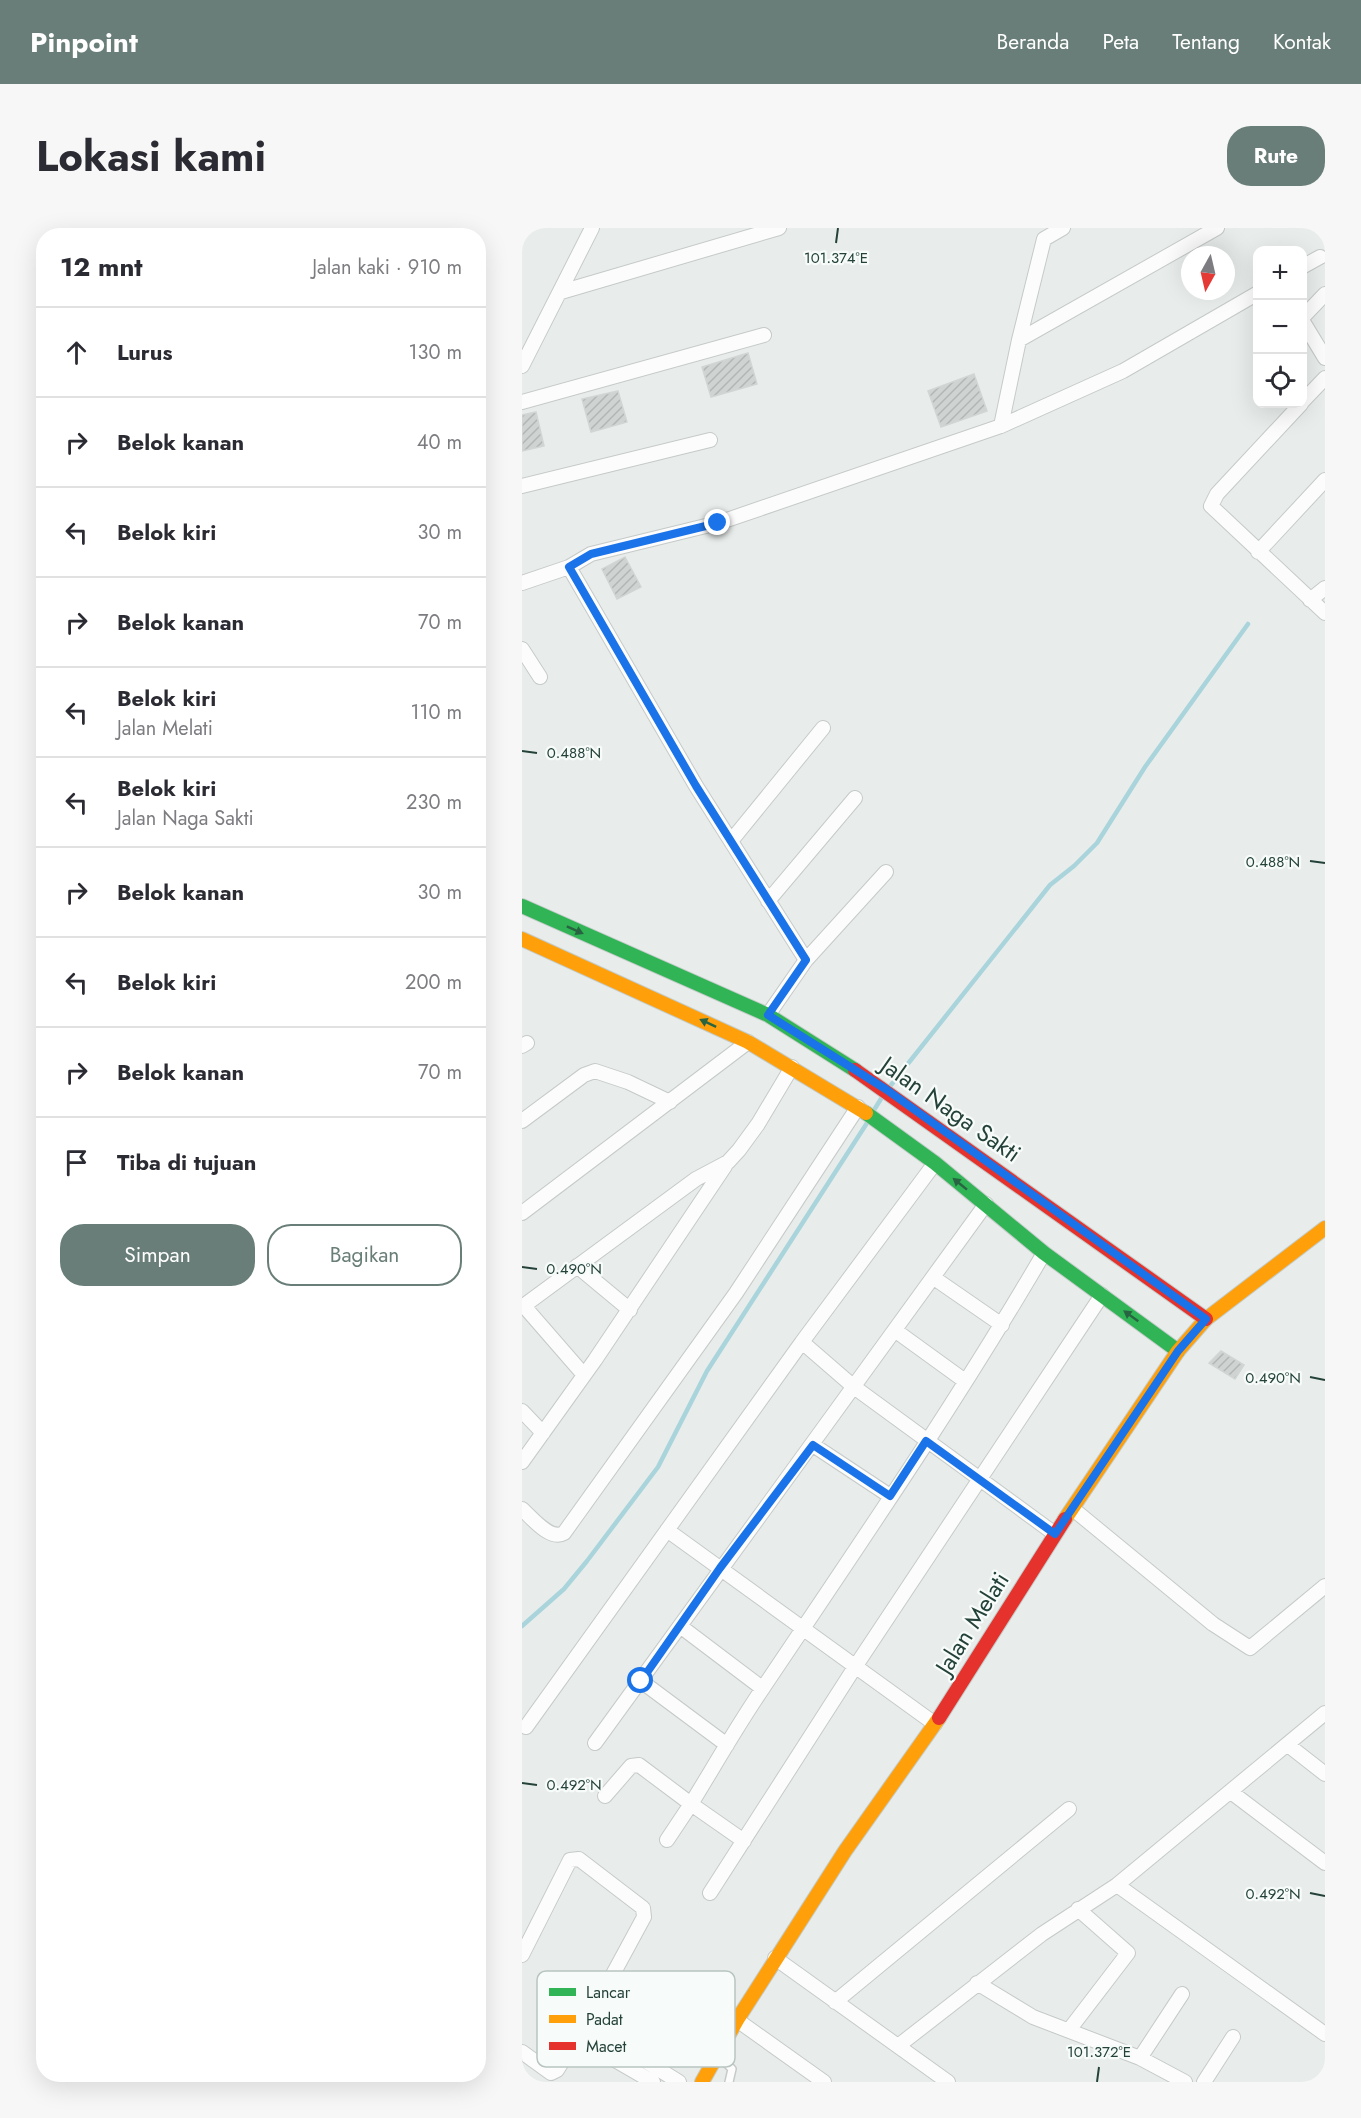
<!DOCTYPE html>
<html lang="id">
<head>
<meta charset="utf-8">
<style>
  :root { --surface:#fff; --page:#f7f7f7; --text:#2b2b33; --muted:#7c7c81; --line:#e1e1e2; --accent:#697e78 }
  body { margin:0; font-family:Jost,sans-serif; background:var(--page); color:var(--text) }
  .controls { position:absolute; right:18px; top:18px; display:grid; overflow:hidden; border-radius:12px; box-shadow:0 6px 24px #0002 }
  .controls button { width:54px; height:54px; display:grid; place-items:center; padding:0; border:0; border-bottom:2px solid var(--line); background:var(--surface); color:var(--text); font:30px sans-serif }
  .compass { position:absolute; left:659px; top:18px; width:54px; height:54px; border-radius:50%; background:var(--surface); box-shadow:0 6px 24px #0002; rotate:188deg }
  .stop { position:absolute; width:18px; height:18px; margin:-14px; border:4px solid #1a73e8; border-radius:50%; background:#fff }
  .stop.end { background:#1a73e8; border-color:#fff; box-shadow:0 2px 6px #0008 }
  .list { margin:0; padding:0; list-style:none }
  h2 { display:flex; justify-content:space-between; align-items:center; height:78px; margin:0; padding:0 24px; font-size:26px }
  h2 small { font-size:20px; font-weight:400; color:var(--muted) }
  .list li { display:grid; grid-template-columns:39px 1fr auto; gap:18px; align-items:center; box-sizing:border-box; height:90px; padding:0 24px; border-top:2px solid var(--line) }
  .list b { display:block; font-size:22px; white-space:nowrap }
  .list p { margin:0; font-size:20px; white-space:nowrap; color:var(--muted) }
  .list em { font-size:20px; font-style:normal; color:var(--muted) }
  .actions { display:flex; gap:12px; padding:18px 24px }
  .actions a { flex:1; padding:14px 0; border:2px solid var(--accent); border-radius:24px; text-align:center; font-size:21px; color:var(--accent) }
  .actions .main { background:var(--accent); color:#fff }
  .icon { flex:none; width:33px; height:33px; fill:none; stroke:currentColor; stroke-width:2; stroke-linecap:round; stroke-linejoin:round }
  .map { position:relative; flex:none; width:803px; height:1854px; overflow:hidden; border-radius:24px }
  header { display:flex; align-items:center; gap:36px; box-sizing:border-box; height:84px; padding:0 30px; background:var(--accent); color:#fff }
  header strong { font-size:28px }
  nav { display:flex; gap:33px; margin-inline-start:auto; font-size:21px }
  .intro { display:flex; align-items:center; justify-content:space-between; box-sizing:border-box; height:144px; padding:0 36px }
  h1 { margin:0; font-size:42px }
  .button { padding:15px 27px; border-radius:24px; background:var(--accent); color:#fff; font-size:21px; font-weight:700 }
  main { display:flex; gap:36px; padding:0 36px }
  aside { flex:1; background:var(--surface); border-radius:24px; box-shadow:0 6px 24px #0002 }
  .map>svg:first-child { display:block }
</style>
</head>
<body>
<header>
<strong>Pinpoint</strong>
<nav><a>Beranda</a><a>Peta</a><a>Tentang</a><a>Kontak</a></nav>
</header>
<div class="intro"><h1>Lokasi kami</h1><a class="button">Rute</a></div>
<main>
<aside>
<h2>12 mnt<small>Jalan kaki · 910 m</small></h2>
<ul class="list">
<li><svg class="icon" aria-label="ahead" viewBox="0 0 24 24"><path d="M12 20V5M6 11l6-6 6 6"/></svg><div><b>Lurus</b></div><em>130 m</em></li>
<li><svg class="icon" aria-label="right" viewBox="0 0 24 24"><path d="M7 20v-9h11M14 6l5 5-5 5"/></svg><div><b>Belok kanan</b></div><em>40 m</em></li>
<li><svg class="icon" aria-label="left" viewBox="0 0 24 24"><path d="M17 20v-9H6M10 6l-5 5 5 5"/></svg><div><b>Belok kiri</b></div><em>30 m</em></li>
<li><svg class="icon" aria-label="right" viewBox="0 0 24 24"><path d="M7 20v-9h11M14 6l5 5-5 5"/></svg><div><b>Belok kanan</b></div><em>70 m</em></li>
<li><svg class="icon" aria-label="left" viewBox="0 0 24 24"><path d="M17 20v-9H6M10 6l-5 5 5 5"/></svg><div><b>Belok kiri</b><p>Jalan Melati</p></div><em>110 m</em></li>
<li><svg class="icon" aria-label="left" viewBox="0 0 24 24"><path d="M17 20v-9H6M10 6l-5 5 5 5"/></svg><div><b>Belok kiri</b><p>Jalan Naga Sakti</p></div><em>230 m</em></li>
<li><svg class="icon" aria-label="right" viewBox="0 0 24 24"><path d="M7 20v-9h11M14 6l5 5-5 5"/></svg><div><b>Belok kanan</b></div><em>30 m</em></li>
<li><svg class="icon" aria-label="left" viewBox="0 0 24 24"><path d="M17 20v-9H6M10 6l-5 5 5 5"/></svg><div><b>Belok kiri</b></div><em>200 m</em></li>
<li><svg class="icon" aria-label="right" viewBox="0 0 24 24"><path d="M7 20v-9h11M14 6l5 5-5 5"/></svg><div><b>Belok kanan</b></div><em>70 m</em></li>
<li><svg class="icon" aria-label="arrive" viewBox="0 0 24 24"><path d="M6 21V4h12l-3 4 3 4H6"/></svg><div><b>Tiba di tujuan</b></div></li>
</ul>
<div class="actions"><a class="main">Simpan</a><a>Bagikan</a></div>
</aside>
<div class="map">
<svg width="803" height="1854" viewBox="0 0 803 1854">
  <defs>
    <pattern id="building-hatch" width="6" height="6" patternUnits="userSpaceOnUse" patternTransform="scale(1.5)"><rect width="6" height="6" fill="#cfd4d2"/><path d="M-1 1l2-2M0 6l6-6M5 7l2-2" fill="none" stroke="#b2b7b5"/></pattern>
  </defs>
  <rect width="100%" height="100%" fill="#e8edeb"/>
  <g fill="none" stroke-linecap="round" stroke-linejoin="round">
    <path stroke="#a9d4db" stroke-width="4.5" d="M 369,857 L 528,657 L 552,638 L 575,615 L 623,539 L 726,396
      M 352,882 L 362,866
      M 0,1398 L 42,1361 L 65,1333 L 136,1239 L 185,1143 L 345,895"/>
  </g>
  <path fill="url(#building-hatch)" stroke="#d1d6d4" stroke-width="1.5" d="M 226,125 L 235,156 L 189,169 L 180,139 Z
    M 452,146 L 465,183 L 419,199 L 406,163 Z
    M 96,163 L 105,194 L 69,204 L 60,171 Z
    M 14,184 L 22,218 L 0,223 L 0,187 Z
    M 103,329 L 119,359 L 95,371 L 80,341 Z
    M 699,1123 L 722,1137 L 713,1151 L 687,1135 Z"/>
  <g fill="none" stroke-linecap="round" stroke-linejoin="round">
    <defs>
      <path id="lane" d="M 197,1828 L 210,1841 L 207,1854"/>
      <path id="street" d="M 541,0 L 522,11 L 497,112 L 479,198 L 601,143 L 736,65
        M 780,39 L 798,29
        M 39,64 L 257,0
        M 780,90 L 803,66
        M 780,92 L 803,130
        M 497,112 L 695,0
        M 0,138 L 70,0
        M 0,174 L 242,107
        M 780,174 L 803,150
        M 779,176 L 695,266 L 689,278 L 803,385
        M 0,258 L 188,212
        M 736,324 L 803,252
        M 47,339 L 174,558 L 284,732
        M 0,355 L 47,339 L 69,326 L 196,295 L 479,198
        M 788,372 L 803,360
        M 0,421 L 18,449
        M 209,613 L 301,500
        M 246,673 L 333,570
        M 246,787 L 284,732 L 364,644
        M 0,818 L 5,815
        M 0,893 L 62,847 L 73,843 L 106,854 L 148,874
        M 413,935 L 280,1114 L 332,1159 L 533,1306
        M 0,985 L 226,814
        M 55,1038 L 108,1082
        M 412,1050 L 480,1097
        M 2,1078 L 62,1147
        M 0,1079 L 174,951 L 206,934 L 217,922 L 236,896 L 270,839
        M 374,1103 L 443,1153
        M 0,1183 L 21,1205
        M 291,1217 L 368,1268
        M 0,1234 L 73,1132 L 203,938
        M 0,1281 C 10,1290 28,1313 42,1305 L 214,1065 L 336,879
        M 551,1281 L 691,1396 L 728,1420 L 803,1358
        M 145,1302 L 413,1496
        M 158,1398 L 240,1460
        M 119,1453 L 205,1517
        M 4,1499 L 280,1114
        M 73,1515 L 464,976
        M 766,1517 L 803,1546
        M 709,1564 L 803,1635
        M 83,1568 L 109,1538 L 117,1537 L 169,1576 C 193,1537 215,1498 241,1460 C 337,1317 435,1174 522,1025
        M 145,1612 L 169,1576 L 222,1613
        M 595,1657 L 803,1806
        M 188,1665 L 333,1439 L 580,1067
        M 0,1727 L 48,1632 L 57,1631 L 121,1680 L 122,1689 L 64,1796 L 35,1842 L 29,1845 L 0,1824
        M 253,1730 L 426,1854
        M 455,1755 L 511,1789 L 618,1830 L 663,1854
        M 313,1774 L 547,1581
        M 215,1792 L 302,1854
        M 64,1796 L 157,1854
        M 547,1802 L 606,1725 L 556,1681
        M 55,1810 L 131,1854
        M 376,1818 L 520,1706 L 595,1657 L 803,1485
        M 618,1830 L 660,1766
        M 682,1854 L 711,1809"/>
      <path id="fast" d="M 0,678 L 246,787 L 333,842
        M 344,885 L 413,935 L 522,1025 L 656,1123"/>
      <path id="slow" d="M 0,711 L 226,814 L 344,885
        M 543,1291 L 656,1123 L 684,1091 L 803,1000
        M 180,1854 L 215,1792 L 323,1623 L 417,1490"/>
      <path id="jam" d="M 333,842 L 684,1091
        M 417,1490 L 543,1291"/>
    </defs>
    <use href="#lane" stroke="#c5cac8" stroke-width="10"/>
    <use href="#street" stroke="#c5cac8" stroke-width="16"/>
    <use href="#fast" stroke="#c3cbc8" stroke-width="16"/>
    <use href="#slow" stroke="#c3cbc8" stroke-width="16"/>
    <use href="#jam" stroke="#c3cbc8" stroke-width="16"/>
    <use href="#lane" stroke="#fcfcfc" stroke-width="7"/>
    <use href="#street" stroke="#fcfcfc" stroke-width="14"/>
    <use href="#fast" stroke="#30b455" stroke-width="14"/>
    <use href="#slow" stroke="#ff9f0a" stroke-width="14"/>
    <use href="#jam" stroke="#e5322d" stroke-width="14"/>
  </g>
  <defs><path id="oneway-solid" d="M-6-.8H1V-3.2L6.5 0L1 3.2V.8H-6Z" transform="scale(1.5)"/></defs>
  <g fill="#286442">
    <use href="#oneway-solid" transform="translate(53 702) rotate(24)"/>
    <use href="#oneway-solid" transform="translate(186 795) rotate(-155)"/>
    <use href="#oneway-solid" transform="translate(438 956) rotate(-141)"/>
    <use href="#oneway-solid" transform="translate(609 1088) rotate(-144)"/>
  </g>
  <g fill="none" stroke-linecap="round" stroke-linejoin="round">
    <path stroke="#1a73e8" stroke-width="8" d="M 119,1453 L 198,1340 L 291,1217 L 368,1268 L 404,1213 L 533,1306 L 656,1123 L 684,1091 L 365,862 L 246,787 L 284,732 L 174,558 L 47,339 L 69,326 L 196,295"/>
  </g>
  <path fill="none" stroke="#24423a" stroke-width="2" d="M 314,15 L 316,0M 0,523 L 15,525M 788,633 L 803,635M 0,1039 L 15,1041M 788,1149 L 803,1152M 0,1555 L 15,1557M 788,1665 L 803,1668M 575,1854 L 577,1839"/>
  <g text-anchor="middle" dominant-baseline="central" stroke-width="4.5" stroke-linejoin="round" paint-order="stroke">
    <g font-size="24" fill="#24423a" stroke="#f7fbf9">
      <text transform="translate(429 881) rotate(35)">Jalan Naga Sakti</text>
      <text transform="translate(450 1395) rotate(-58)">Jalan Melati</text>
    </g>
  </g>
  <rect x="15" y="1743" width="198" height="96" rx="9" fill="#f7fbf9" stroke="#b8c4c0" stroke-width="1.5"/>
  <rect x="27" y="1760" width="27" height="8" fill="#30b455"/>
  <rect x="27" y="1787" width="27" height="8" fill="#ff9f0a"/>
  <rect x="27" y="1814" width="27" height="8" fill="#e5322d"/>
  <g font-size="16" fill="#24423a">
    <text x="64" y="1770">Lancar</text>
    <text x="64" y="1797">Padat</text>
    <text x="64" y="1824">Macet</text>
  </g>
  <g font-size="15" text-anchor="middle" fill="#24423a" stroke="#f7fbf9" stroke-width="4.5" stroke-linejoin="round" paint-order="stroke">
    <text x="314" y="35">101.374°E</text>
    <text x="52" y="530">0.488°N</text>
    <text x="751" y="639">0.488°N</text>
    <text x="52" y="1046">0.490°N</text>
    <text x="751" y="1155">0.490°N</text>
    <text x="52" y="1562">0.492°N</text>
    <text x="751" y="1671">0.492°N</text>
    <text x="577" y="1829">101.372°E</text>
  </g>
</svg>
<div class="controls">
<button>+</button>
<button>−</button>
<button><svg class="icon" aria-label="locate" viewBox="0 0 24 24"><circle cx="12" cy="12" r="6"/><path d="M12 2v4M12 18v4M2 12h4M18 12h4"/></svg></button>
</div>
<svg class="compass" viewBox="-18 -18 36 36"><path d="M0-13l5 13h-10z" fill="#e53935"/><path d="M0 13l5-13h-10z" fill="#7c7c81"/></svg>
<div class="stop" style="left:119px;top:1453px"></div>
<div class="stop end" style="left:196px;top:295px"></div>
</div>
</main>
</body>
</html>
